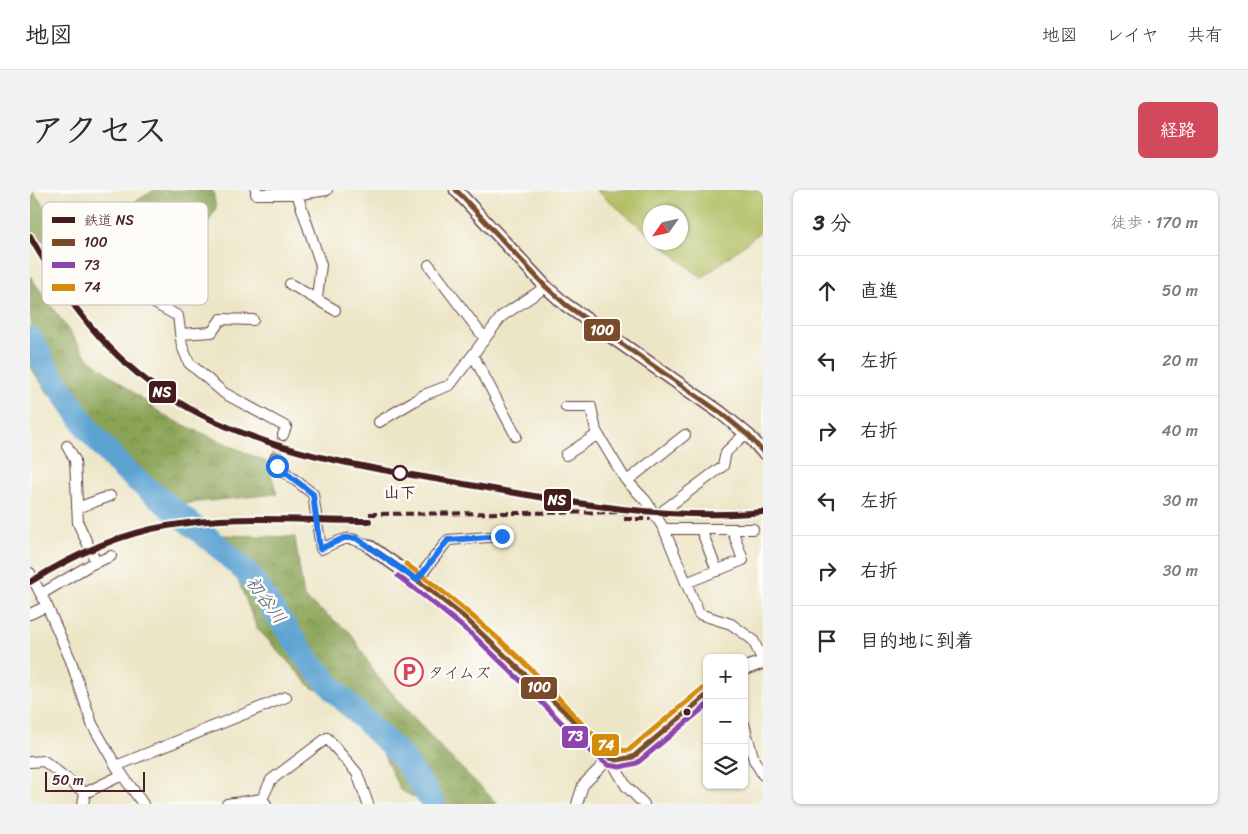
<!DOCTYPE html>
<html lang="ja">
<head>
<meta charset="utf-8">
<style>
  :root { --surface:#fff; --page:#f2f2f3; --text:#2b2b33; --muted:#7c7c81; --line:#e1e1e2; --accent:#d1495b }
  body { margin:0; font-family:Sriracha,"Klee One",sans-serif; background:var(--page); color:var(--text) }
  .controls { position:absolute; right:15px; bottom:15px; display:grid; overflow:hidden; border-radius:8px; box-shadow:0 1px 4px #0004 }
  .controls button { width:45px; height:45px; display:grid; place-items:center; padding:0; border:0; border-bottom:1px solid var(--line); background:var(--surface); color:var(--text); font:25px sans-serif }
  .compass { position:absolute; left:613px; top:15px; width:45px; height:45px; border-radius:50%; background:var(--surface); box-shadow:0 1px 4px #0004; rotate:236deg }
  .scale { position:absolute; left:15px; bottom:12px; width:100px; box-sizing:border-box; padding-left:5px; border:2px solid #4a1f2b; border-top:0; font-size:14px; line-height:18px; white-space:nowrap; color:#4a1f2b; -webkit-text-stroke:4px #fdfcf7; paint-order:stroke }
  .stop { position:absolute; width:15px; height:15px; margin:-11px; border:4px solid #1a73e8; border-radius:50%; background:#fff }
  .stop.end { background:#1a73e8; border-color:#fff; box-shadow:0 1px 5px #0008 }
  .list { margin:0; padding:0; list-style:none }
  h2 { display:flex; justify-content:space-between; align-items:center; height:65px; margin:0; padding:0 20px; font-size:21px }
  h2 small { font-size:16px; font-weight:400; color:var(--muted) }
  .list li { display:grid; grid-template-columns:32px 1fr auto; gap:15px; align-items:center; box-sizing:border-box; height:70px; padding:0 20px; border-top:1px solid var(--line) }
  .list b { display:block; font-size:19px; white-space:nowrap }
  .list em { font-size:16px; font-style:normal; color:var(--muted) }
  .icon { flex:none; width:28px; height:28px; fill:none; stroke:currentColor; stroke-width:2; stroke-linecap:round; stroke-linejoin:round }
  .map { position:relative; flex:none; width:733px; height:614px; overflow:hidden; border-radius:8px }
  header { display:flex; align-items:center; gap:30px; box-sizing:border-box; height:70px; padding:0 25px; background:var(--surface); border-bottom:1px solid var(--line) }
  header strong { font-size:24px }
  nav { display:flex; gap:28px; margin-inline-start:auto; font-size:18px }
  .intro { display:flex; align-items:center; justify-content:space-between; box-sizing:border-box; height:120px; padding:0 30px }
  h1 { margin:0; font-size:35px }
  .button { padding:12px 22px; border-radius:8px; background:var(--accent); color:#fff; font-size:18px; font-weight:700 }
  main { display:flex; gap:30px; padding:0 30px }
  aside { flex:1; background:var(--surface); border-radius:8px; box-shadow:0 1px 4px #0004 }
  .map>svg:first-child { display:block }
</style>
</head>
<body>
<header>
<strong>地図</strong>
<nav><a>地図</a><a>レイヤ</a><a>共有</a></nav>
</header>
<div class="intro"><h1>アクセス</h1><a class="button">経路</a></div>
<main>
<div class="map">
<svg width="733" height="614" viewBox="0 0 733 614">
  <defs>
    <pattern id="forest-crowns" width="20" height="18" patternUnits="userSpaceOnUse" patternTransform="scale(1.25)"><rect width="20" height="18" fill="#8aa354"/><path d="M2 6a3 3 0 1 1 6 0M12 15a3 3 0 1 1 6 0" fill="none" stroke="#738446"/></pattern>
  </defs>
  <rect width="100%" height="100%" fill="#fdfcf7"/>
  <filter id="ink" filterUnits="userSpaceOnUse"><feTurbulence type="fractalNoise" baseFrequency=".02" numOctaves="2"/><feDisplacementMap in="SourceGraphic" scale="10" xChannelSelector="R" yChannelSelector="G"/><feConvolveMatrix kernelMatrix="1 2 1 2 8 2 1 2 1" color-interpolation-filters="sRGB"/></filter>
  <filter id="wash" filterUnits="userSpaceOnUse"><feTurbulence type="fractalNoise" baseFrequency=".0096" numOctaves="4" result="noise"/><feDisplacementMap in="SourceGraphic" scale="20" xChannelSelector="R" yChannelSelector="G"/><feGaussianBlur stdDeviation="1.12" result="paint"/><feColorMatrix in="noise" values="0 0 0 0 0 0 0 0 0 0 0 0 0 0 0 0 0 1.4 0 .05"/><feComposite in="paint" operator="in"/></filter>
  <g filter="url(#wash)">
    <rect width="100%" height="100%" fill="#ece5c6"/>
    <path fill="url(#forest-crowns)" stroke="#6a6140" d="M 0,0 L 2,0 L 25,30 L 50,34 L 103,13 L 124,0 L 183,0 L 186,18 L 162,63 L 109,59 L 54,79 L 30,66 L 14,51 L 0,47 Z
      M 0,86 L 58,168 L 136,227 L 237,272 L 247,304 L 150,314 L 93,264 L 18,203 L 0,176 Z
      M 190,345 L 265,347 L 274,408 L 320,442 L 346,485 L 412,559 L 468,614 L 392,614 L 390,610 L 370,600 L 328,510 L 282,498 L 227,438 Z"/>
    <path fill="#aebb5d" stroke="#7c6d44" d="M 566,0 L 733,0 L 733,40 L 672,88 L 629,53 L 650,52 L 650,22 L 620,22 L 620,45 Z"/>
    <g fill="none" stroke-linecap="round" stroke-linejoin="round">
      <path stroke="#5ca3d2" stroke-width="24" d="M 0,148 L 20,183 L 58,239 L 92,278 L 188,356 L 219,385 L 279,471 L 305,501 L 373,568 L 404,614"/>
    </g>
  </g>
  <g filter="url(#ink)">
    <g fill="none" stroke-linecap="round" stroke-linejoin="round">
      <path stroke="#ccbda7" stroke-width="10" stroke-dasharray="10 5" stroke-linecap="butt" d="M 245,268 L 253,245"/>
      <defs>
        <path id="minor" d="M 226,0 L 226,4 L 271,4 L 297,0
          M 267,4 L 291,75 L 287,108
          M 399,75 L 455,149
          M 105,85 L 124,113 L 148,126 L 152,156 L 159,173 L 194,203 L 256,237 L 253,245
          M 260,94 L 305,120
          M 150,144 L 182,142 L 191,129 L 223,130
          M 443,165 L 486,246
          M 536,217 L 561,217 L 566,241 L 595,289 L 616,311 L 634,339 L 669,424 L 701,434 L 723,450 L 733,471
          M 349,232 L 394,205 L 420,195 L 472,126 L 516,97
          M 37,256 L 45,270 L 48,333 L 66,372
          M 536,265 L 568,244
          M 245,268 L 247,276 L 283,304 L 291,359 C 314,349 317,343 340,357
          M 597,291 L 655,245
          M 47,318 L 80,306
          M 626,326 L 693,276 L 696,262 L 716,243
          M 634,339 L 723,339
          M 671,339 L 687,381
          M 0,383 L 17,416 L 41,471 L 62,534 L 86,576 L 113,614
          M 387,390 L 418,350 L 472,346
          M 656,393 L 713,370 L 702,339
          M 11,404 L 60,375 L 81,366
          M 0,424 L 17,416
          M 714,534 L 724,570 L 733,585
          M 0,572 L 14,571 L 55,603
          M 86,576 L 256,507
          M 53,614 L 55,603 L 92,585
          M 197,614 L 232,609
          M 236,614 L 232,609 L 241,590 L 297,548 L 327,583 L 338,614
          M 547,614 L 553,595 L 580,568 L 596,596 L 614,614"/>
        <path id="tertiary" d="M 426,0 L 516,97 L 536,115 L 691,223 L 719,246 L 733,262
          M 340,357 L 387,390 L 434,427 L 537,524 L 570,561 L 580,568 L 587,570 L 603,567 L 677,505
          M 714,479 L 733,472"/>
      </defs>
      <use href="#minor" stroke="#623d42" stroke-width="12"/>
      <use href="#tertiary" stroke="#623d42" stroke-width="15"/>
      <use href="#minor" stroke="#fff" stroke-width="10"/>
      <use href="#tertiary" stroke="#fff" stroke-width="12"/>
      <path stroke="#4a1f2b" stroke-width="4" stroke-dasharray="8 4" stroke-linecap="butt" d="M 339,324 L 621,322
        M 594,329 L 620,329"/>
      <defs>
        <path id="bus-1" d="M 426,0 L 516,97 L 536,115 L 691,223 L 719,246 L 733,262
          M 340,357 L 387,390 L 434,427 L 537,524 L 570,561 L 580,568 L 587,570 L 603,567 L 677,505"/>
        <path id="bus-2" d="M 368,386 L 407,416 L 445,447 L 498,498 L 553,555 L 578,575 L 590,577 L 607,573 L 677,515"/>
        <path id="bus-3" d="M 376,374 C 425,409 470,449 513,491 C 534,513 559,546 584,561 L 599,560 L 672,499"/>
      </defs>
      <use href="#bus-1" stroke="#fdfcf7" stroke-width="9"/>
      <use href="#bus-2" stroke="#fdfcf7" stroke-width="9"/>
      <use href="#bus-3" stroke="#fdfcf7" stroke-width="9"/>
      <use href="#bus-1" stroke="#7a4b2a" stroke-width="5"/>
      <use href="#bus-2" stroke="#8e44ad" stroke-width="5"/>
      <use href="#bus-3" stroke="#d48b09" stroke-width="5"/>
      <defs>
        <path id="rail-1" d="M 0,46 C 35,109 78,168 140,207 C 230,264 337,277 440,295 C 536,312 636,331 733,322
          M 0,392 C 42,366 88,344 137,336 C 203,324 272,331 339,331"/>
      </defs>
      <use href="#rail-1" stroke="#fdfcf7" stroke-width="10"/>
      <use href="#rail-1" stroke="#451c1d" stroke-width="6"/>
    </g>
  </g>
  <g fill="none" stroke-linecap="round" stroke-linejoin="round" filter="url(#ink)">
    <path stroke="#1a73e8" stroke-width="6" d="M 247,276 L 283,304 L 290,359 L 314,348 L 326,348 L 387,390 L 418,350 L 472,346"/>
  </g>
  <defs>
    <symbol id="parking-ring" viewBox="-11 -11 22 22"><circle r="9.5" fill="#fdfcf7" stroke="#d1495b" stroke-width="1.5"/><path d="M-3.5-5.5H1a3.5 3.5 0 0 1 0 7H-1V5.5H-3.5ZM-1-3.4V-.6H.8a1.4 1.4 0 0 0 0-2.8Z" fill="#d1495b"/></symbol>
  </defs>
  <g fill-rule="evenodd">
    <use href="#parking-ring" x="363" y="466" width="32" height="32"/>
  </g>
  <circle fill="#fdfcf7" stroke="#4a1f2b" stroke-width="2.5" cx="370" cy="283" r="7"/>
  <circle fill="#4a1f2b" stroke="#fdfcf7" stroke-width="2" cx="657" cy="522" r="4.5"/>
  <g text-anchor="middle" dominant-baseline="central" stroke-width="5" stroke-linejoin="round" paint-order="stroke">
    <g font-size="16" font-weight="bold" fill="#4a1f2b" stroke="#fdfcf7">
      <text x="370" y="302">山下</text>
    </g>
    <g font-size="16" fill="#4a1f2b" stroke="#fdfcf7" text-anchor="start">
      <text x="398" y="482">タイムズ</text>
    </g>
    <g font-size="18" font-style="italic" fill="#525a76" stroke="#fdfcf7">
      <text transform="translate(236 410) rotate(54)">初谷川</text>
    </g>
  </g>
  <rect x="12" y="12" width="166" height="103" rx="8" fill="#fdfcf7" stroke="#c7baba" stroke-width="1"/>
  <rect x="22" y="27" width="23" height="6" fill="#451c1d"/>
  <rect x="22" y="49" width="23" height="7" fill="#7a4b2a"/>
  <rect x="22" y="72" width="23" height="6" fill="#8e44ad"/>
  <rect x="22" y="94" width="23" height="7" fill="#d48b09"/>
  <g font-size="14" fill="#4a1f2b">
    <text x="54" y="35">鉄道 NS</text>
    <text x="54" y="57">100</text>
    <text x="54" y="80">73</text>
    <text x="54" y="102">74</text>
  </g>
  <g stroke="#fdfcf7" stroke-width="2">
    <rect x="553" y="128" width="38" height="24" rx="5" fill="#7a4b2a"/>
    <rect x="118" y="190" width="29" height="24" rx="5" fill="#451c1d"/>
    <rect x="513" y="298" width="29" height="24" rx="5" fill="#451c1d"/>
    <rect x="490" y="486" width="38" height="24" rx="5" fill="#7a4b2a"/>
    <rect x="531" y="535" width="28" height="24" rx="5" fill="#8e44ad"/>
    <rect x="561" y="543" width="29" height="24" rx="5" fill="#d48b09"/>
  </g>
  <g font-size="14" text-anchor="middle" font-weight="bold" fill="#fff">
    <text x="572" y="145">100</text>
    <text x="132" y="207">NS</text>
    <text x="527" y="315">NS</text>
    <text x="509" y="502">100</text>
    <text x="545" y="551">73</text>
    <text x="576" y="560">74</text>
  </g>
</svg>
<div class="controls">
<button>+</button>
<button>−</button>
<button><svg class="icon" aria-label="layers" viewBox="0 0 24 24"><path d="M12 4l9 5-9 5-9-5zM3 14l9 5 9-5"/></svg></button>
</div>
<svg class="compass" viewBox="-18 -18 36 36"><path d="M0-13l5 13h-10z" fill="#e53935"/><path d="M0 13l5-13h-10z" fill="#7c7c81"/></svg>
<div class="scale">50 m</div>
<div class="stop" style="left:247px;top:276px"></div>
<div class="stop end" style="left:472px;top:346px"></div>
</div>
<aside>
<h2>3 分<small>徒歩 · 170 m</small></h2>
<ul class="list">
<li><svg class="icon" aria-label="ahead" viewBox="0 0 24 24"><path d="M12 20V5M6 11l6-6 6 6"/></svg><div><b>直進</b></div><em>50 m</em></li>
<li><svg class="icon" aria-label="left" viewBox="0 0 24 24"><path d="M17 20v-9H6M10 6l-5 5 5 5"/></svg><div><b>左折</b></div><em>20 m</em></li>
<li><svg class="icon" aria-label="right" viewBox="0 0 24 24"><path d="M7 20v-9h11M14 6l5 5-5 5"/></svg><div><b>右折</b></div><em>40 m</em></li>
<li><svg class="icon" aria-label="left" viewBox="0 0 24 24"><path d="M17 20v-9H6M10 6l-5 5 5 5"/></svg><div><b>左折</b></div><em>30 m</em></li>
<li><svg class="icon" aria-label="right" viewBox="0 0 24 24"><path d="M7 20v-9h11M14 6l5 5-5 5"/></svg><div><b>右折</b></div><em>30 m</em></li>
<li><svg class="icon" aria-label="arrive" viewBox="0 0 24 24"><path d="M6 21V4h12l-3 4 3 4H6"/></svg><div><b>目的地に到着</b></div></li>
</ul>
</aside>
</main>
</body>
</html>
